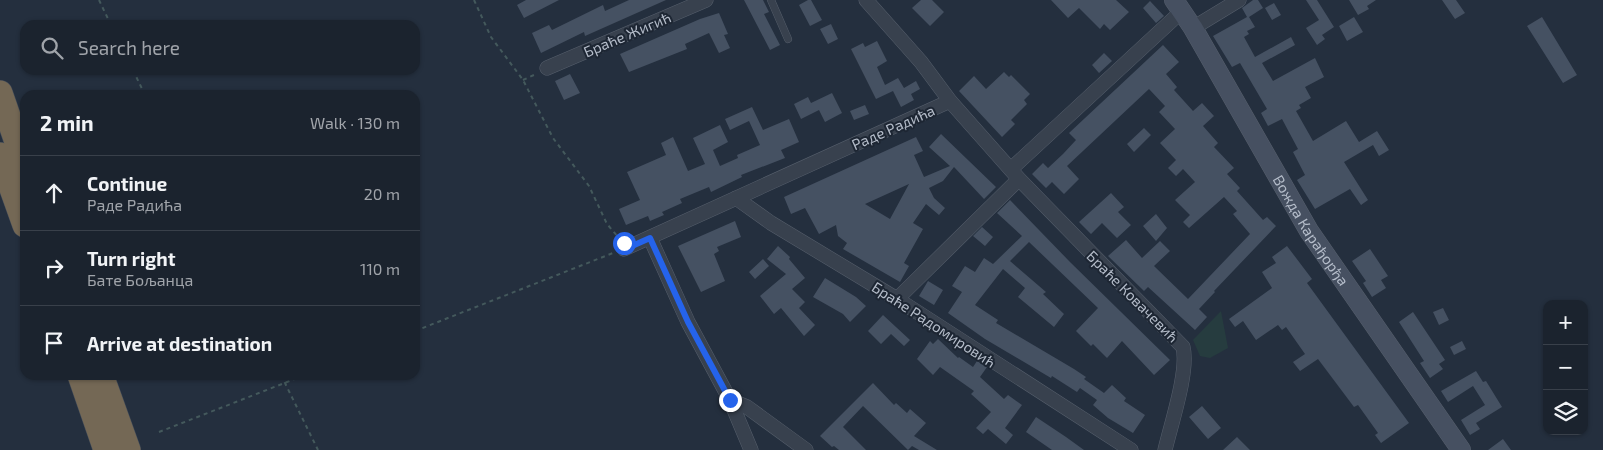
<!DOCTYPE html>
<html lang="en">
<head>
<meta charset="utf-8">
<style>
  :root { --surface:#1b232e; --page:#242b36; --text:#f1f3f6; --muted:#a0a4aa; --line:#39404a }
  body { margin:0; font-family:"Exo 2",sans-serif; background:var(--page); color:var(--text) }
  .controls { position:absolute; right:15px; bottom:15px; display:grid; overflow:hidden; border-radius:10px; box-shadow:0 1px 4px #0004 }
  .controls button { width:45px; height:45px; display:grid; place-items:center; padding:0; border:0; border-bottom:1px solid var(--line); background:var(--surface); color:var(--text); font:25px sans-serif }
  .stop { position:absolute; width:15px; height:15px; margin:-11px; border:4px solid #2563eb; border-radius:50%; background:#fff }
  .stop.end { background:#2563eb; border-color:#fff; box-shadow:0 1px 5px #0008 }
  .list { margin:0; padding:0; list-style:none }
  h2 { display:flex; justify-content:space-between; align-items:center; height:65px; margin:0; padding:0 20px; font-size:21px }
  h2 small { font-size:16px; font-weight:400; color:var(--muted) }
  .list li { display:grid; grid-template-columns:32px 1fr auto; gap:15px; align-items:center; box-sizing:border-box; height:75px; padding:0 20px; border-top:1px solid var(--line) }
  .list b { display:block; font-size:19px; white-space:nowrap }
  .list p { margin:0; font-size:16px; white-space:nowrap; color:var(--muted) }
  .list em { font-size:16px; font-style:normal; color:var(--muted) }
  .icon { flex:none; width:28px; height:28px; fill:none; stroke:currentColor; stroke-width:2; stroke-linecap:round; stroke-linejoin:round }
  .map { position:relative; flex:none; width:1603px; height:450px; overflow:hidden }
  .search { position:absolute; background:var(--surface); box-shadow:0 1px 4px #0004; left:20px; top:20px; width:400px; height:55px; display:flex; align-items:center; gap:12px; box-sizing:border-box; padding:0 18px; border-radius:15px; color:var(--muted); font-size:19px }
  .panel { position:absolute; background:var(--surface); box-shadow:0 1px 4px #0004; left:20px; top:90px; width:400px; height:290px; border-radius:15px }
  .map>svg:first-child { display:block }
</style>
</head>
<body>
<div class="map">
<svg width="1603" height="450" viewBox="0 0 1603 450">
  <rect width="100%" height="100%" fill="#242f3e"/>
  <path fill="#263c3f" d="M 1221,311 L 1228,348 L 1210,358 L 1200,356 L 1193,340 Z"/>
  <path fill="#455162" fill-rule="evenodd" d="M 526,0 L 559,0 L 524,18 L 517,5 Z
    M 629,0 L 666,0 L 585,36 L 584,32 L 541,53 L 532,33 L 549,25 L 552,30 L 603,5 L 605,11 Z
    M 744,0 L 763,0 L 769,12 L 764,14 L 780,45 L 770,50 Z
    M 808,0 L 811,0 L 822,20 L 810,26 L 799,5 Z
    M 921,0 L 932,0 L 944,12 L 930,26 L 912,8 Z
    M 1051,0 L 1116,0 L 1129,12 L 1110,30 L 1104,24 L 1100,29 L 1079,8 L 1068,18 Z
    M 1253,0 L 1258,0 L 1263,8 L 1249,17 L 1255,27 L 1247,31 L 1249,34 L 1244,37 L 1255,57 L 1291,37 L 1295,45 L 1262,63 L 1273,81 L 1315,58 L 1324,77 L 1305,87 L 1311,98 L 1299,105 L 1301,108 L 1296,111 L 1313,141 L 1346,121 L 1359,142 L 1377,131 L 1389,150 L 1379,156 L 1373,145 L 1344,162 L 1368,200 L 1361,205 L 1350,189 L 1315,209 L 1297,180 L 1305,175 L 1293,152 L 1298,149 L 1282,119 L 1268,126 L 1261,113 L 1267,109 L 1240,63 L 1232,67 L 1213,36 L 1247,17 L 1242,8 Z
    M 1306,0 L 1317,0 L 1334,27 L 1322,35 L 1325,39 L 1317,45 L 1306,28 L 1319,20 Z
    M 1349,0 L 1376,0 L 1367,6 L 1369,9 L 1358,15 Z
    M 1442,0 L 1456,0 L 1465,13 L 1455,19 Z
    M 1150,1 L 1164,16 L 1156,23 L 1143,8 Z
    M 1274,3 L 1281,15 L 1272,20 L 1265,8 Z
    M 719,13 L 728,34 L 724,35 L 730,48 L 719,53 L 709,33 L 685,44 L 687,49 L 629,72 L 620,54 L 700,19 Z
    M 1354,17 L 1363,32 L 1347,41 L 1339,26 Z
    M 1542,17 L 1577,75 L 1563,83 L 1527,26 Z
    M 831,24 L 838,39 L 828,44 L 820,29 Z
    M 877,41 L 887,61 L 877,67 L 885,85 L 898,78 L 904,88 L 916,81 L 920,89 L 911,94 L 914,100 L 901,107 L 893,91 L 876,99 L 851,49 L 863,43 L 865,47 Z
    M 1163,45 L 1179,62 L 1166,74 L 1177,87 L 1174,90 L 1193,111 L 1202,103 L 1214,116 L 1203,126 L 1218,143 L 1214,147 L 1234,168 L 1227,174 L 1240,188 L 1237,191 L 1263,220 L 1267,217 L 1276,226 L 1214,291 L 1215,292 L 1199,309 L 1207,317 L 1195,330 L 1148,287 L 1144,291 L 1108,256 L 1126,240 L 1142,258 L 1160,241 L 1170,251 L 1154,266 L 1188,299 L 1250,234 L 1233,214 L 1237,211 L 1224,197 L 1189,228 L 1183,222 L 1190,215 L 1175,200 L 1195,182 L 1183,169 L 1176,176 L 1168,168 L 1176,160 L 1160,143 L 1175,129 L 1159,112 L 1165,106 L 1149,89 L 1067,166 L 1079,179 L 1064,194 L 1052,182 L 1046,188 L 1032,174 L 1043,163 L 1048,168 L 1063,154 L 1076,140 L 1069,133 Z
    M 1104,53 L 1112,61 L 1099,73 L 1092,65 Z
    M 1004,72 L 1009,77 L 1011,75 L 1030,94 L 1024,100 L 1027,104 L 1011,120 L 1015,124 L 1002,137 L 959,91 L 974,76 L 986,89 Z
    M 570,74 L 580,93 L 564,100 L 555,81 Z
    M 832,93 L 842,113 L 825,122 L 819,110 L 801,119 L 794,104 L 808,97 L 811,103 Z
    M 865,105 L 869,114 L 854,120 L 850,111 Z
    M 752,107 L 763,130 L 789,119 L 799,142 L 781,150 L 785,158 L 741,175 L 742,177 L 711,192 L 709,187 L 680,199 L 682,203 L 662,212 L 664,215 L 650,221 L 648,216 L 626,225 L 619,209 L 640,200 L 627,172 L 666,155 L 661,143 L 673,137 L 688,171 L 705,164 L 693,138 L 720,125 L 728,142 L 713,150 L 720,166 L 738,158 L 737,155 L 760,145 L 749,121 L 730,130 L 725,119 Z
    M 1144,128 L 1151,135 L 1134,152 L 1127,144 Z
    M 941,134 L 996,187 L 984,199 L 954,167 L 943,181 L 929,188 L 934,198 L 945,208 L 939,215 L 926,204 L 913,223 L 923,229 L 904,263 L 909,266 L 900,282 L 843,249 L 847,243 L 838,236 L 836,225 L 819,234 L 805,208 L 791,214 L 784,197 L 916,137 L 923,151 L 914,155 L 924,177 L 950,166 L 929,147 ZM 909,184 L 890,219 L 865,204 Z
    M 1111,193 L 1124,207 L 1118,212 L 1131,225 L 1117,238 L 1102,223 L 1091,234 L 1079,222 Z
    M 1010,200 L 1070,262 L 1170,360 L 1154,375 L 1122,341 L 1107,358 L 1093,344 L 1091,346 L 1076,331 L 1098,308 L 1029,242 L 1010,261 L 1046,292 L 1043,294 L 1064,314 L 1054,327 L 1018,297 L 1025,288 L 1003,269 L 975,305 L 998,320 L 996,323 L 1074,369 L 1086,377 L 1084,379 L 1104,393 L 1112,385 L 1126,398 L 1124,401 L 1145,415 L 1133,433 L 1108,418 L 1093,405 L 1097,400 L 1080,388 L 1077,392 L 1052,376 L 1051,378 L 985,339 L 948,313 L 962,292 L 952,286 L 965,266 L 975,272 L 984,258 L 993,264 L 1022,236 L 997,213 Z
    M 1156,214 L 1167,228 L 1156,241 L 1143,226 Z
    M 735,221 L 741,237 L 717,247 L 719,251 L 714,254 L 725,281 L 701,292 L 678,246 Z
    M 982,227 L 993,237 L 985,246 L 973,236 Z
    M 778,246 L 790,257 L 789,259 L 805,278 L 792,289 L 805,302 L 799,308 L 815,325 L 804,336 L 781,308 L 774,314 L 760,296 L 786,274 L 767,259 Z
    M 1287,246 L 1312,279 L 1307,283 L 1409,423 L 1381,443 L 1375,435 L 1378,433 L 1358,405 L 1354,407 L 1318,359 L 1300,371 L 1293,362 L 1305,354 L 1286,327 L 1282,330 L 1278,325 L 1256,340 L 1243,321 L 1235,327 L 1229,319 L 1272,288 L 1262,272 L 1276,263 L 1272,257 Z
    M 1370,249 L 1388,276 L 1381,280 L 1386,288 L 1372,297 L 1363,283 L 1366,281 L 1352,261 Z
    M 763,259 L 769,266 L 755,279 L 749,272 Z
    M 825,278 L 856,297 L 866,306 L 850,322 L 843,314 L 813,297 Z
    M 928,281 L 943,290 L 934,305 L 919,296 Z
    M 1443,308 L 1449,320 L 1439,325 L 1433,312 Z
    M 1413,312 L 1445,360 L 1439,364 L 1443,369 L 1430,378 L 1420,363 L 1424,361 L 1399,322 Z
    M 883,315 L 910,340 L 904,346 L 891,334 L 881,344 L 868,331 Z
    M 938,339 L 958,358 L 959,357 L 973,367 L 977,361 L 987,367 L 980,377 L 1004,399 L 1008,395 L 1022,405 L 1005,428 L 1013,435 L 1006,444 L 988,429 L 983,434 L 976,428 L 991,412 L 971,394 L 974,391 L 940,367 L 933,375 L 917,359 L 930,341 L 933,344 Z
    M 1462,341 L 1466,349 L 1454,355 L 1450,347 Z
    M 1476,371 L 1483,382 L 1486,381 L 1502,407 L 1476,423 L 1480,429 L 1470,435 L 1461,420 L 1485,405 L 1473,386 L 1448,402 L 1441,391 Z
    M 873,383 L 894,405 L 896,403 L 907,413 L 910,409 L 926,423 L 914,436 L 937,450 L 919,450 L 912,446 L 908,450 L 863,406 L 843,427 L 866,450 L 839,450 L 834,446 L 832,447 L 820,436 Z
    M 1202,406 L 1221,428 L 1208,439 L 1189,417 Z
    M 1036,417 L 1066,437 L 1084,450 L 1052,450 L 1026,432 Z
    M 1237,437 L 1250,450 L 1223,450 Z
    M 1503,439 L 1511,450 L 1488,450 Z"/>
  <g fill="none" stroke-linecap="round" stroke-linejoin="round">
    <defs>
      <path id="lane" d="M 771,0 L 788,39"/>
      <path id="street" d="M 866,0 L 921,62 L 950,101 L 1019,179 L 1183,347 C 1189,371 1171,424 1165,450
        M 1193,28 L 1239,0
        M 547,68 L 706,0
        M 1011,169 L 1182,11
        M 736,198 L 771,223 L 897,299 L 1131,450
        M 650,238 L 688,322 L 730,400 L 751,450
        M 624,249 L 950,101
        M 897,299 L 1019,179
        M 730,400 L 747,407 L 806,450"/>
      <g id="secondary">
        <path id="s1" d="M 1174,0 L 1193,28 L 1309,231 L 1461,450"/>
      </g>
      <path id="highway" d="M 0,93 L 25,165
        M 0,155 L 25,225
        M 80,375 L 106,450
        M 101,375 L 128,450"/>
    </defs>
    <use href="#lane" stroke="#565f6c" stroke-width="8"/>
    <use href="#street" stroke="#565f6c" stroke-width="15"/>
    <use href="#secondary" stroke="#565f6c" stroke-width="20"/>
    <use href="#highway" stroke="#434c59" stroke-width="26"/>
    <path stroke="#44595c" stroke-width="2" stroke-dasharray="4 4" stroke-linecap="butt" d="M 99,0 L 111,25
      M 474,0 L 491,37 L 523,80 L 553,138 L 589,186 L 607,224 L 619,238
      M 133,70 L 145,95
      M 523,80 L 536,74
      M 415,331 L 613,253
      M 281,375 L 318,450
      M 159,432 L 305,375"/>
    <use href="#lane" stroke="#38414e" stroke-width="7"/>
    <use href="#street" stroke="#38414e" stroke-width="14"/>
    <use href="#secondary" stroke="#465061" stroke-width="19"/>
    <use href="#highway" stroke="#746855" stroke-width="25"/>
  </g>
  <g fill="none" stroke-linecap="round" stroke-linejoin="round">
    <path stroke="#2563eb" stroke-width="6" d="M 624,243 L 632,246 L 650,238 L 688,322 L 730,400"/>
  </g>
  <g text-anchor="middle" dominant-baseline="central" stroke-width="4" stroke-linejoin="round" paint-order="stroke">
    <g font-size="15" fill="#b4bcc9" stroke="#1d2633">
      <text transform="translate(627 34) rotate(-23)">Браће Жигић</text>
      <text transform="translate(893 127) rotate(-24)">Раде Радића</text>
      <text stroke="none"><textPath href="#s1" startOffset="268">Вожда Карађорђа</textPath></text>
      <text transform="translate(1133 296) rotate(45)">Браће Ковачевић</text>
      <text transform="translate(934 324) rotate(33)">Браће Радомировић</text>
    </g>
  </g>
</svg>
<div class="controls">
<button>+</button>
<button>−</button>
<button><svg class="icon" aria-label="layers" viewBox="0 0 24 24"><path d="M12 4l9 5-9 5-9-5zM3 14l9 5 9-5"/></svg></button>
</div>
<div class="stop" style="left:624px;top:243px"></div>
<div class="stop end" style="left:730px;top:400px"></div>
<div class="search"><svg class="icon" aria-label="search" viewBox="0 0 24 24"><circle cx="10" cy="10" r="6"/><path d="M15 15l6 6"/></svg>Search here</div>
<section class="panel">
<h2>2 min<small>Walk · 130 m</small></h2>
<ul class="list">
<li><svg class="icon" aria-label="ahead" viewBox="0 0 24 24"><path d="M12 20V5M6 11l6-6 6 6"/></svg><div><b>Continue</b><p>Раде Радића</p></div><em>20 m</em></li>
<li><svg class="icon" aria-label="right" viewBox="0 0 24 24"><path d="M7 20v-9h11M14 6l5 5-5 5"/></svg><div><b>Turn right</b><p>Бате Бољанца</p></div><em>110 m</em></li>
<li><svg class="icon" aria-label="arrive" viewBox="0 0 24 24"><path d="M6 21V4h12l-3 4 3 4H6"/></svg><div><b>Arrive at destination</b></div></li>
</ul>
</section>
</div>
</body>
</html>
